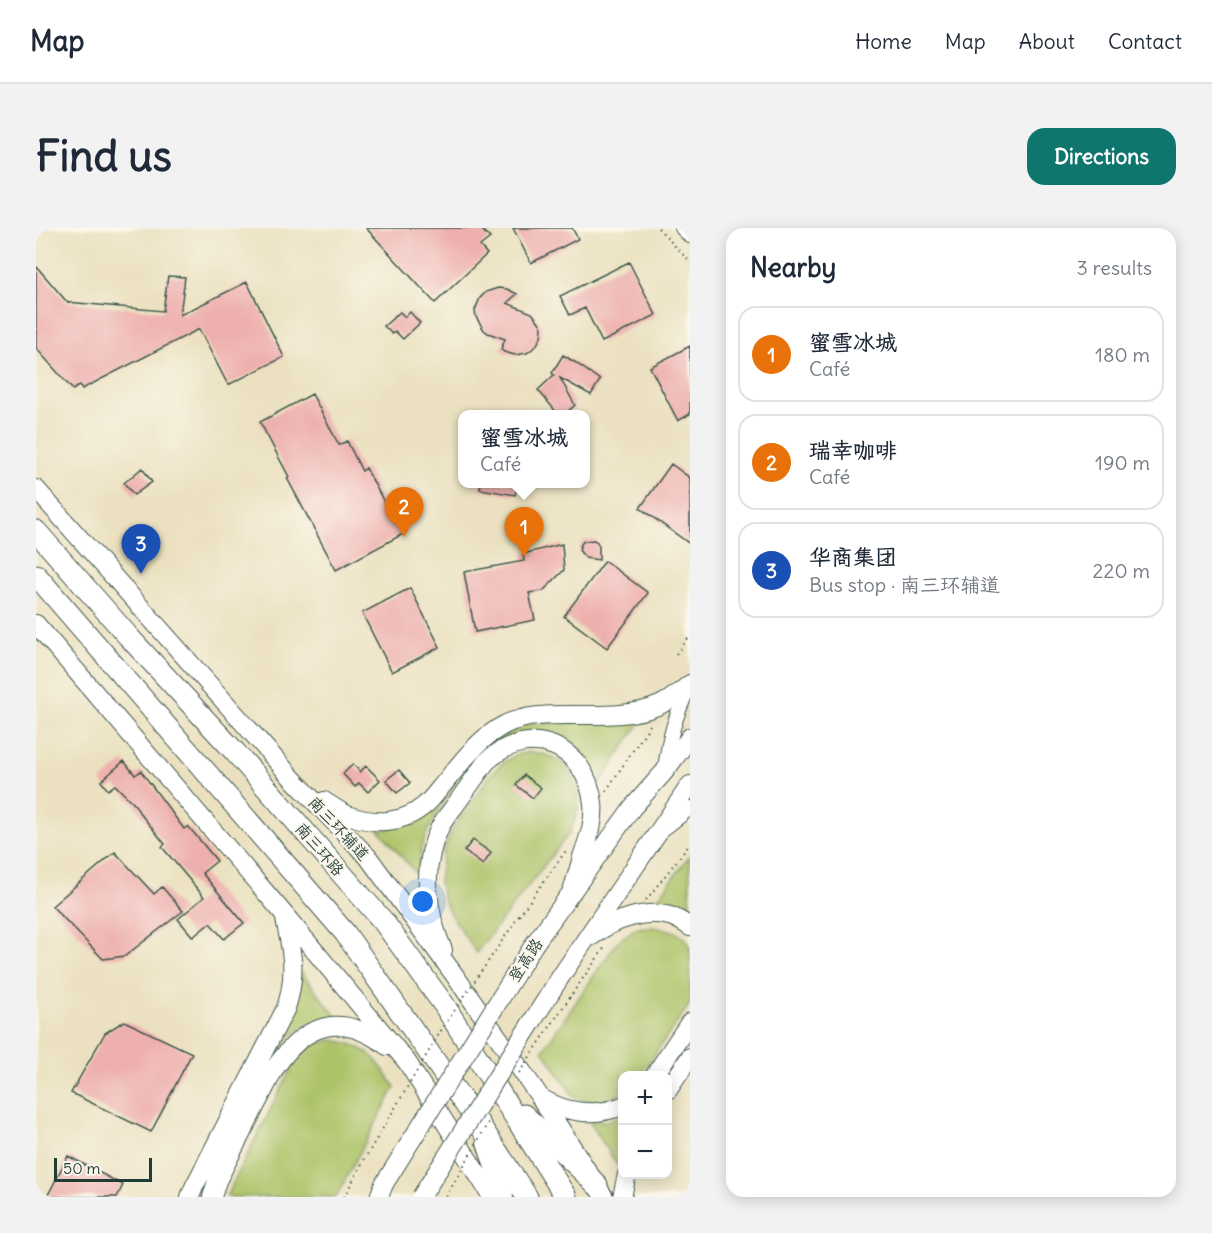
<!DOCTYPE html>
<html lang="en">
<head>
<meta charset="utf-8">
<style>
  :root { --surface:#fff; --page:#f2f2f3; --text:#1f2937; --muted:#747a83; --line:#e0e1e3; --accent:#0f766e }
  body { margin:0; font-family:Delius,"LXGW WenKai TC",sans-serif; background:var(--page); color:var(--text) }
  .controls { position:absolute; right:18px; bottom:18px; display:grid; overflow:hidden; border-radius:12px; box-shadow:0 3px 15px #0003 }
  .controls button { width:54px; height:54px; display:grid; place-items:center; padding:0; border:0; border-bottom:2px solid var(--line); background:var(--surface); color:var(--text); font:30px sans-serif }
  .scale { position:absolute; left:18px; bottom:15px; width:98px; box-sizing:border-box; padding-left:6px; border:3px solid #1f3d34; border-top:0; font-size:16px; line-height:21px; white-space:nowrap; color:#1f3d34; -webkit-text-stroke:4px #fbf7ec; paint-order:stroke }
  .you { position:absolute; left:387px; top:674px; width:21px; height:21px; margin:-15px; border:4px solid #fff; border-radius:50%; background:#1a73e8; box-shadow:0 0 0 9px #1a73e833 }
  .badge { display:grid; place-items:center; width:39px; height:39px; border-radius:50%; background:var(--accent); color:#fff; font-size:20px; font-weight:700 }
  .pin { position:absolute; translate:-50% -50px; filter:drop-shadow(0 2px 3px #0008) }
  .pin::after { content:''; position:absolute; top:32px; width:21px; height:18px; background:inherit; clip-path:polygon(0 0,100% 0,50% 100%) }
  .popup { position:absolute; left:422px; top:182px; width:132px; height:78px; box-sizing:border-box; display:grid; place-content:center; border-radius:12px; background:var(--surface); filter:drop-shadow(0 2px 4px #0005); font-size:20px; white-space:nowrap; color:var(--muted) }
  .popup b { font-size:22px; color:var(--text) }
  .popup::after { content:''; position:absolute; left:50%; top:100%; margin-left:-12px; border:12px solid transparent; border-top-color:var(--surface) }
  .list { margin:0; padding:0; list-style:none }
  h2 { display:flex; justify-content:space-between; align-items:center; height:78px; margin:0; padding:0 24px; font-size:26px }
  h2 small { font-size:20px; font-weight:400; color:var(--muted) }
  .list li { display:grid; grid-template-columns:39px 1fr auto; gap:18px; align-items:center; box-sizing:border-box; height:96px; margin:0 12px 12px; padding:0 12px; border:2px solid var(--line); border-radius:18px }
  .list b { display:block; font-size:22px; white-space:nowrap }
  .list p { margin:0; font-size:20px; white-space:nowrap; color:var(--muted) }
  .list em { font-size:20px; font-style:normal; color:var(--muted) }
  .map { position:relative; flex:none; width:654px; height:969px; overflow:hidden; border-radius:18px }
  header { display:flex; align-items:center; gap:36px; box-sizing:border-box; height:84px; padding:0 30px; background:var(--surface); border-bottom:2px solid var(--line) }
  header strong { font-size:28px }
  nav { display:flex; gap:33px; margin-inline-start:auto; font-size:21px }
  .intro { display:flex; align-items:center; justify-content:space-between; box-sizing:border-box; height:144px; padding:0 36px }
  h1 { margin:0; font-size:42px }
  .button { padding:15px 27px; border-radius:18px; background:var(--accent); color:#fff; font-size:21px; font-weight:700 }
  main { display:flex; gap:36px; padding:0 36px }
  aside { flex:1; background:var(--surface); border-radius:18px; box-shadow:0 3px 15px #0003 }
  .map>svg:first-child { display:block }
</style>
</head>
<body>
<header>
<strong>Map</strong>
<nav><a>Home</a><a>Map</a><a>About</a><a>Contact</a></nav>
</header>
<div class="intro"><h1>Find us</h1><a class="button">Directions</a></div>
<main>
<div class="map">
<svg width="654" height="969" viewBox="0 0 654 969">
  <rect width="100%" height="100%" fill="#fbf7ec"/>
  <filter id="ink" filterUnits="userSpaceOnUse"><feTurbulence type="fractalNoise" baseFrequency=".0167" numOctaves="2"/><feDisplacementMap in="SourceGraphic" scale="12" xChannelSelector="R" yChannelSelector="G"/><feConvolveMatrix kernelMatrix="1 2 1 2 8 2 1 2 1" color-interpolation-filters="sRGB"/></filter>
  <filter id="wash" filterUnits="userSpaceOnUse"><feTurbulence type="fractalNoise" baseFrequency=".008" numOctaves="4" result="noise"/><feDisplacementMap in="SourceGraphic" scale="24" xChannelSelector="R" yChannelSelector="G"/><feGaussianBlur stdDeviation="1.35" result="paint"/><feColorMatrix in="noise" values="0 0 0 0 0 0 0 0 0 0 0 0 0 0 0 0 0 1.4 0 .05"/><feComposite in="paint" operator="in"/></filter>
  <g filter="url(#wash)">
    <rect width="100%" height="100%" fill="#ebe1c0"/>
    <path fill="#adc368" stroke="#66804e" stroke-width="1.5" d="M 607,490 L 562,558 C 555,537 545,523 526,513 C 509,504 486,502 469,511 C 439,525 396,586 386,618 C 383,628 383,638 383,649 L 343,602 L 353,601 L 446,519 L 487,496 Z
      M 493,524 C 500,525 509,526 516,529 C 524,532 530,538 534,545 C 548,564 543,583 534,604 L 440,725 L 413,684 L 407,671 L 403,655 L 407,623 L 417,600 L 455,546 L 465,536 L 480,527 Z
      M 654,627 L 654,689 L 616,678 Z
      M 610,699 C 627,699 645,702 654,717 L 654,776 L 604,847 L 586,848 L 586,865 L 575,871 L 562,874 L 547,872 L 537,868 L 507,822 L 581,714 L 600,700 Z
      M 266,745 L 302,791 L 267,799 L 253,810 L 244,820 L 168,969 L 162,969 L 259,776 Z
      M 297,812 C 334,818 339,830 359,859 L 300,969 L 190,969 L 256,839 C 266,823 278,814 297,812 Z
      M 586,887 L 586,925 L 584,941 L 553,893 L 571,893 Z"/>
    <g id="blocks">
      <path fill="#eeb0ae" d="M 330,0 L 444,0 L 454,10 L 444,18 L 451,26 L 399,75 Z
        M 477,0 L 536,0 L 542,11 L 495,35 Z
        M 593,34 L 620,87 L 566,114 L 549,80 L 534,87 L 524,68 Z
        M 0,38 L 31,74 L 127,83 L 132,48 L 149,49 L 144,87 L 211,54 L 248,129 L 192,157 L 163,101 L 46,161 L 44,157 L 37,162 L 0,120 Z
        M 462,60 L 471,61 L 481,66 L 471,75 L 496,85 L 503,94 L 506,100 L 505,109 L 500,118 L 491,125 L 479,127 L 468,124 L 465,121 L 469,111 L 452,105 L 448,102 L 440,89 L 439,82 L 444,70 L 450,64 Z
        M 364,84 L 369,89 L 374,84 L 384,95 L 367,111 L 359,103 L 356,106 L 348,98 Z
        M 654,118 L 654,186 L 642,193 L 614,139 Z
        M 527,127 L 540,135 L 564,152 L 555,167 L 524,150 L 539,177 L 529,186 L 522,186 L 502,162 L 518,147 L 516,145 Z
        M 276,166 L 303,217 L 311,213 L 326,243 L 330,240 L 359,295 L 362,293 L 369,305 L 300,342 L 251,250 L 253,249 L 224,194 Z
        M 635,236 L 654,250 L 654,316 L 604,280 Z
        M 106,240 L 116,254 L 98,267 L 88,255 Z
        M 445,255 L 482,255 L 479,267 L 444,261 Z
        M 558,312 L 561,314 L 563,318 L 563,332 L 550,330 L 546,326 L 543,322 L 545,316 L 548,313 Z
        M 526,316 L 528,342 L 507,363 L 493,365 L 499,392 L 439,404 L 428,344 L 488,333 L 487,326 Z
        M 569,333 L 612,365 L 571,420 L 528,388 Z
        M 374,360 L 404,419 L 356,444 L 326,385 Z
        M 88,533 L 99,547 L 105,543 L 148,601 L 152,598 L 181,633 L 166,645 L 208,695 L 188,711 L 174,695 L 157,709 L 142,691 L 168,669 L 126,619 L 129,616 L 103,584 L 99,577 L 79,557 L 72,562 L 65,553 Z
        M 317,536 L 324,544 L 330,538 L 344,552 L 332,564 L 323,555 L 319,559 L 307,546 Z
        M 363,542 L 374,555 L 361,565 L 350,552 Z
        M 488,547 L 505,560 L 497,570 L 480,557 Z
        M 437,612 L 455,625 L 447,637 L 428,623 Z
        M 79,624 L 118,666 L 126,659 L 147,683 L 89,728 L 67,731 L 16,678 Z
        M 88,793 L 156,825 L 115,904 L 35,865 L 69,805 Z
        M 32,928 L 87,957 L 81,969 L 11,969 Z"/>
    </g>
  </g>
  <g filter="url(#ink)">
    <use href="#blocks" fill-opacity="0" stroke="#3e5649" stroke-width="1.5"/>
    <g fill="none" stroke-linecap="round" stroke-linejoin="round">
      <defs>
        <path id="minor" d="M 646,0 L 654,8
          M 629,541 C 633,510 639,488 653,459
          M 630,599 L 654,580"/>
        <path id="major" d="M 0,261 L 256,550 L 332,629 L 417,745 L 504,869 L 568,969
          M 0,396 L 248,686 L 371,834 L 456,969
          M 288,573 C 296,578 304,584 312,587 C 338,597 367,596 389,577 C 395,572 400,565 405,559 C 424,536 442,510 470,496 C 490,487 511,487 533,487 C 563,487 596,489 624,477 C 635,472 644,464 654,456
          M 556,708 C 577,692 611,680 637,689 C 643,692 649,695 654,699
          M 499,715 L 596,580 L 629,543 L 654,509
          M 407,722 C 390,683 385,638 404,599 C 408,591 415,583 420,576 C 430,562 440,548 450,534 C 494,493 550,518 557,575 C 559,595 552,611 546,629 C 543,641 539,653 536,664
          M 525,748 L 654,557
          M 618,848 L 654,794
          M 632,862 L 654,829
          M 505,870 C 530,885 559,889 586,878
          M 450,915 L 468,969
          M 154,969 L 158,959 L 250,780 C 261,746 256,724 249,691
          M 176,969 L 181,953 L 239,840 C 270,794 305,784 351,818
          M 343,969 L 348,956
          M 586,969 L 591,946"/>
        <path id="highway" d="M 0,303 L 92,408 L 200,525 L 347,693 L 408,777 L 530,969
          M 0,347 L 309,705 L 443,896 L 491,969
          M 488,887 L 561,957"/>
      </defs>
      <use href="#minor" stroke="#3e5649" stroke-width="16"/>
      <use href="#major" stroke="#3e5649" stroke-width="20"/>
      <use href="#highway" stroke="#3e5649" stroke-width="23"/>
      <path stroke="#3e5649" stroke-width="2" stroke-dasharray="1.5 4.5" stroke-linecap="butt" d="M 622,0 L 654,34
        M 640,426 L 654,408
        M 570,563 L 614,497
        M 610,672 L 654,616
        M 483,688 L 532,620
        M 536,766 L 569,719
        M 308,969 L 328,932"/>
      <use href="#minor" stroke="#fff" stroke-width="14"/>
      <use href="#major" stroke="#fff" stroke-width="18"/>
      <use href="#highway" stroke="#fff" stroke-width="21"/>
      <defs>
        <path id="major-bridge" d="M 348,956 L 499,715
          M 385,969 L 525,748"/>
      </defs>
      <use href="#major-bridge" stroke="#3e5649" stroke-width="20" stroke-linecap="butt"/>
      <path stroke="#3e5649" stroke-width="2" stroke-dasharray="1.5 4.5" stroke-linecap="butt" d="M 483,845 L 536,766
        M 328,932 L 406,801 L 483,688
        M 410,969 L 453,893"/>
      <use href="#major-bridge" stroke="#fff" stroke-width="18"/>
    </g>
  </g>
  <g text-anchor="middle" dominant-baseline="central" stroke-width="4.5" stroke-linejoin="round" paint-order="stroke">
    <g font-size="16" fill="#1f3d34" stroke="#fbf7ec">
      <text transform="translate(303 600) rotate(47)">南三环辅道</text>
      <text transform="translate(284 621) rotate(49)">南三环路</text>
      <text transform="translate(489 732) rotate(-57)">登高路</text>
    </g>
  </g>
</svg>
<div class="controls">
<button>+</button>
<button>−</button>
</div>
<div class="scale">50 m</div>
<div class="you"></div>
<div class="pin badge" style="left:488px;top:329px;background:#e8710a">1</div>
<div class="popup"><b>蜜雪冰城</b>Café</div>
<div class="pin badge" style="left:368px;top:309px;background:#e8710a">2</div>
<div class="pin badge" style="left:105px;top:346px;background:#1a4fb4">3</div>
</div>
<aside>
<h2>Nearby<small>3 results</small></h2>
<ul class="list">
<li><span class="badge" style="background:#e8710a">1</span><div><b>蜜雪冰城</b><p>Café</p></div><em>180 m</em></li>
<li><span class="badge" style="background:#e8710a">2</span><div><b>瑞幸咖啡</b><p>Café</p></div><em>190 m</em></li>
<li><span class="badge" style="background:#1a4fb4">3</span><div><b>华商集团</b><p>Bus stop · 南三环辅道</p></div><em>220 m</em></li>
</ul>
</aside>
</main>
</body>
</html>
